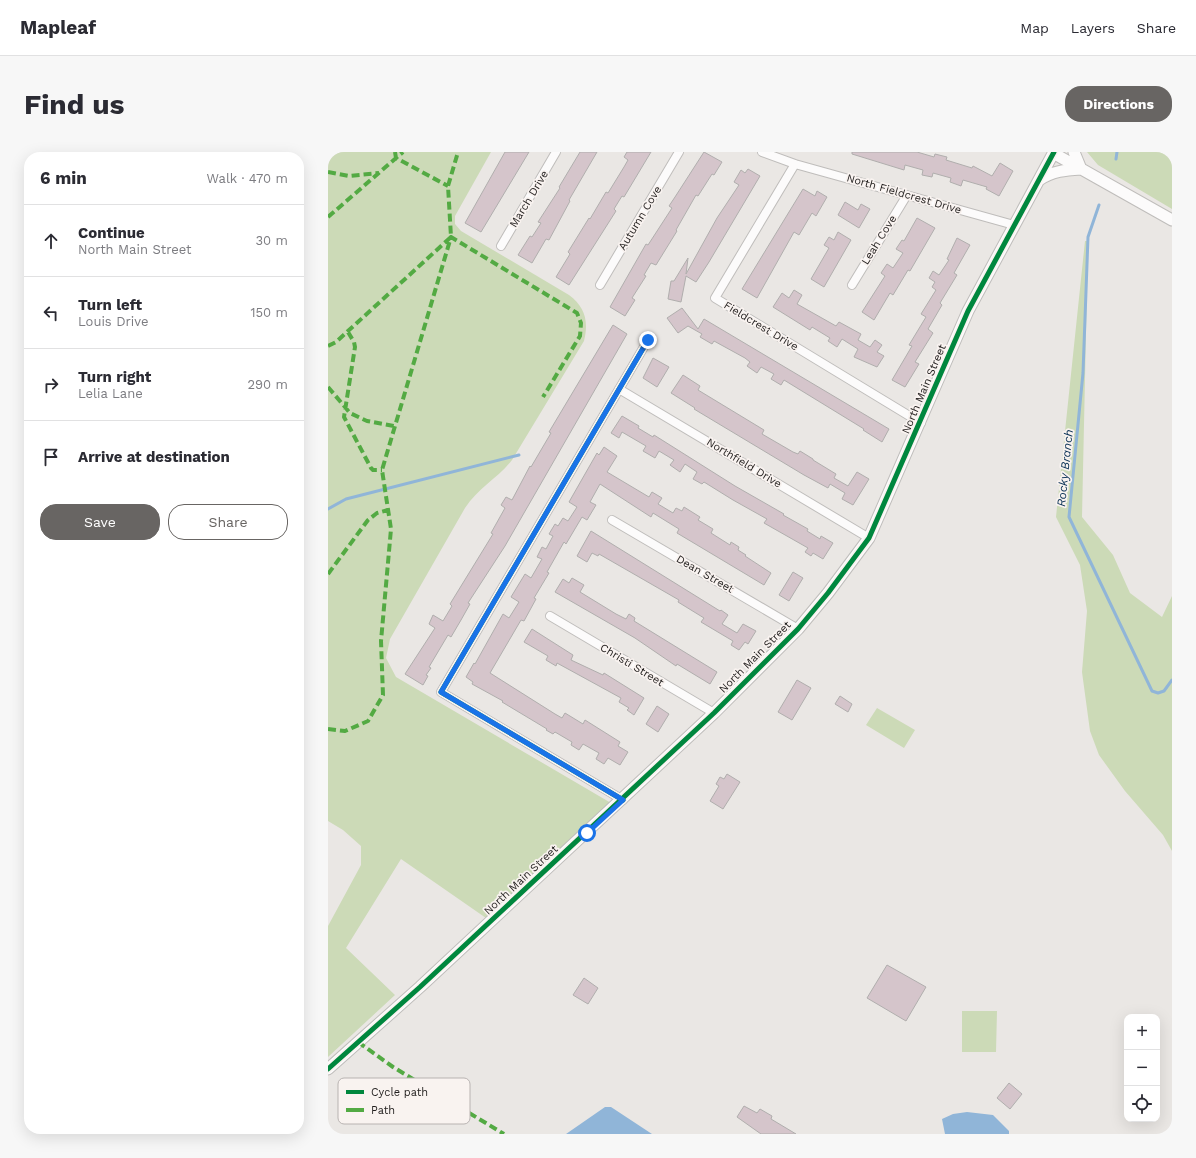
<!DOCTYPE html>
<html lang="en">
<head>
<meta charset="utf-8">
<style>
  :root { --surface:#fff; --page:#f7f7f7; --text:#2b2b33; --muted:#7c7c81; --line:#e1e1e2; --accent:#686563 }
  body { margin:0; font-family:"Work Sans",sans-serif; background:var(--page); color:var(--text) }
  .controls { position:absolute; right:12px; bottom:12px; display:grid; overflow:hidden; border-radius:8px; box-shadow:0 4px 16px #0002 }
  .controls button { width:36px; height:36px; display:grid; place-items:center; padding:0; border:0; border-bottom:1px solid var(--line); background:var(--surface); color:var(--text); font:20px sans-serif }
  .stop { position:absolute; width:12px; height:12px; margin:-9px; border:3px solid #1a73e8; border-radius:50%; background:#fff }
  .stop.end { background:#1a73e8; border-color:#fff; box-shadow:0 1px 4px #0008 }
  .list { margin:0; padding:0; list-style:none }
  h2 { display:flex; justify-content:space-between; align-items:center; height:52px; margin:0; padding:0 16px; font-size:17px }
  h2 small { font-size:13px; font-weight:400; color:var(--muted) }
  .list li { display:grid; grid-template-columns:26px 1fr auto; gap:12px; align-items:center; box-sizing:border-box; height:72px; padding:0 16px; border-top:1px solid var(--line) }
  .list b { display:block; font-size:15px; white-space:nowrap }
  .list p { margin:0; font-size:13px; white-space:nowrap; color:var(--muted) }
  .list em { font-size:13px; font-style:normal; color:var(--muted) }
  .actions { display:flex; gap:8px; padding:12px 16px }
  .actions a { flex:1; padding:9px 0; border:1px solid var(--accent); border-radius:16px; text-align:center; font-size:14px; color:var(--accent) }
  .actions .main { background:var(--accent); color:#fff }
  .icon { flex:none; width:22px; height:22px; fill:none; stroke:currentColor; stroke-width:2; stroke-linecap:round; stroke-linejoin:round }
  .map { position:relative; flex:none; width:844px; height:982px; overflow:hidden; border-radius:16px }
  header { display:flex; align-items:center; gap:24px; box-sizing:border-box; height:56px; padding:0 20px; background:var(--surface); border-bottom:1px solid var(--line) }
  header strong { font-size:19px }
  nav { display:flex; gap:22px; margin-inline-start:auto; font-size:14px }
  .intro { display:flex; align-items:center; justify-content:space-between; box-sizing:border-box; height:96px; padding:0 24px }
  h1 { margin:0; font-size:28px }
  .button { padding:10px 18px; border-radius:16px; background:var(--accent); color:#fff; font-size:14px; font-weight:700 }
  main { display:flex; gap:24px; padding:0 24px }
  aside { flex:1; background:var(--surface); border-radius:16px; box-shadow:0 4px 16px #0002 }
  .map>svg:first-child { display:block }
</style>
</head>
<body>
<header>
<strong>Mapleaf</strong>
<nav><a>Map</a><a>Layers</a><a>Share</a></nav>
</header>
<div class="intro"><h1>Find us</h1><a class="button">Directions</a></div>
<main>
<aside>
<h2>6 min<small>Walk · 470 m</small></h2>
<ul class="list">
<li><svg class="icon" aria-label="ahead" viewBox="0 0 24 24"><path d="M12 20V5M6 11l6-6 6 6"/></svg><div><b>Continue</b><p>North Main Street</p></div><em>30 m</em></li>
<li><svg class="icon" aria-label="left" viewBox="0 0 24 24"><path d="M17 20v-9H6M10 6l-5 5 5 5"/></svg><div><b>Turn left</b><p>Louis Drive</p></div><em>150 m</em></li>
<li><svg class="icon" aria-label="right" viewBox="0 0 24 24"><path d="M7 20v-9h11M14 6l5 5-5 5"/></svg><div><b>Turn right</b><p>Lelia Lane</p></div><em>290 m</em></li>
<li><svg class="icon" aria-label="arrive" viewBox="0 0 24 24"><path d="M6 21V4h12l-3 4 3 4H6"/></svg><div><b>Arrive at destination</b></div></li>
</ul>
<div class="actions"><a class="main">Save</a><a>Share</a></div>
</aside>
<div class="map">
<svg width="844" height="982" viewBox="0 0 844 982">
  <rect width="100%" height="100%" fill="#eae7e4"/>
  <path fill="#ccdab7" d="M 0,0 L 163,0 L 127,64 L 127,72 L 133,79 L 241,143 C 257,155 261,169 256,189 L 184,308 C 170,326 150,336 137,356 L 62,487 L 58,506 L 68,525 L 283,651 L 158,766 L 73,707 L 18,796 L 67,843 L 0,905 L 0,774 L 33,713 L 33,694 L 15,678 L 0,669 Z
    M 759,0 L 844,0 L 844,57 L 770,13 Z
    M 757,89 L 760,89 L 754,365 L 785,403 L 802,441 L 834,465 L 844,444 L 844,699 L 835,683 L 797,639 L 771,603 L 762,579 L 754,520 L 759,459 L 752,413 L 728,365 Z
    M 549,556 L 587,578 L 576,596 L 538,573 Z
    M 634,859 L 669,859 L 668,900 L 634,900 Z"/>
  <path fill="#90b5d8" d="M 277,955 L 283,955 L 324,982 L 238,982 Z
    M 639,960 L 665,963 L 681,979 L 681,982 L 617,982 L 614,967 L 625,962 Z"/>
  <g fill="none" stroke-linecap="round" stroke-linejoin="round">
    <path stroke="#90b5d8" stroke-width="3" d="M 788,7 L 789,0
      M 771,53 L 760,85 L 755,221 L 741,365 L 824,539 L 830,541 L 836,539 L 844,528
      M 0,357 L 18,347 L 191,303"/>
  </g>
  <path fill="#d5c5cb" stroke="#b0aead" d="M 177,0 L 201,0 L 153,80 L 137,71 Z
    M 252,0 L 269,0 L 241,48 L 242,49 L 221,88 L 218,87 L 204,111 L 190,103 L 202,84 L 204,85 L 213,71 L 210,70 L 232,36 L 231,35 Z
    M 299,0 L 323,0 L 296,45 L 294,44 L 286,57 L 288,59 L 241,133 L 228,125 L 242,102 L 240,100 L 261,66 L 262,67 L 278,40 L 280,41 L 296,15 L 300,8 L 296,5 Z
    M 376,0 L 394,10 L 386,23 L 384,22 L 370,44 L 368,43 L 348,78 L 349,79 L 328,113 L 323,111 L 316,123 L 318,124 L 304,146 L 307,148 L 297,164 L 282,155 L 318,92 L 320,93 L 344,56 L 341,54 L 347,45 Z
    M 524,0 L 589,0 L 606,5 L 607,2 L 619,5 L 618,8 L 644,16 L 645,14 L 664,24 L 672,11 L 685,19 L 671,44 L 658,37 L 659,35 L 635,28 L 633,34 L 622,30 L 623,26 L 605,21 L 604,25 L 594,23 L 595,18 L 577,13 L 576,18 L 524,2 Z
    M 420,17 L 432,24 L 381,110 L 368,130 L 358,124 L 353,150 L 340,147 L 343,129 L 346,129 L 360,106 L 358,122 L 389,66 L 411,33 L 406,30 L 413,18 L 417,21 Z
    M 475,37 L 487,44 L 489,39 L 499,45 L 488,64 L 484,61 L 471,83 L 466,80 L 429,146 L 414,137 Z
    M 517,50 L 530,58 L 533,52 L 542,57 L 531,76 L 510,63 Z
    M 589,66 L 607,76 L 582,119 L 580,118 L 565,143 L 562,141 L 546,168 L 534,160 L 557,124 L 553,121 L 559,112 L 565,116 L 575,101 L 568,97 L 574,88 L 576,89 Z
    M 510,80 L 523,88 L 496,135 L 483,127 L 501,96 L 496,93 L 501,85 L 506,88 Z
    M 629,86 L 642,93 L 626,121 L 629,123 L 612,151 L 614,153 L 600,177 L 605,181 L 587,210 L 591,212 L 577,235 L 564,228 L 584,194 L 581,193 L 598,165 L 593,162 L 608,138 L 604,135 L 607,130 L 601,126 L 605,119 L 611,123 L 621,108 L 619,107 Z
    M 466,138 L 474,143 L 469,152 L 508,174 L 511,170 L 533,182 L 530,188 L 542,195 L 547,188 L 554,193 L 549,200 L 556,204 L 549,215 L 526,205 L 530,197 L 514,187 L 509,195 L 500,189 L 502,186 L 484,175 L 482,178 L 445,155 L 454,141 L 461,146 Z
    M 354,156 L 370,177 L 376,167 L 561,277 L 554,290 L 535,278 L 536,277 L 456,228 L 453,233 L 443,227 L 446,222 L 433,215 L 429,221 L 419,214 L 422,210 L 417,206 L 386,189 L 384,192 L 372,185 L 374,182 L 360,174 L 350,181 L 339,166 Z
    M 285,173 L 299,182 L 177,394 L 140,451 L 142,452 L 133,468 L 123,485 L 120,483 L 101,515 L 103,516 L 98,523 L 100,524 L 95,533 L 77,522 L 107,476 L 101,472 L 105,463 L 115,469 L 124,454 L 122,452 L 165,382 L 163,381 L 177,356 L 173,353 L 178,345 L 184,348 L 202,314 L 203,315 L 223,281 L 221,280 Z
    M 325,206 L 341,215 L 329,235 L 315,226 Z
    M 355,223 L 372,234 L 370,238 L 436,278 L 434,282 L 465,300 L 470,302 L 472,299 L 485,307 L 485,308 L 508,322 L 506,326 L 520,334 L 529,320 L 541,327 L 525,353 L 514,347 L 517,341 L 502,332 L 500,336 L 476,323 L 366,257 L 367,256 L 343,241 Z
    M 294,264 L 311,274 L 310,276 L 325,285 L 326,283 L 407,334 L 456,362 L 455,363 L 480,377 L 479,379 L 492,387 L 493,384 L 505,391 L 495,407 L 485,401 L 483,404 L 477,400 L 480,396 L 436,371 L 439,367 L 405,348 L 376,330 L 374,332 L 365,327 L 369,320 L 357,312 L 352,320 L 342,313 L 346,308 L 331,299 L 327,306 L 315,299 L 318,294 L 294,280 L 291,286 L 283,281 Z
    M 276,295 L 289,304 L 279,320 L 321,345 L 324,340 L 334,346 L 330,352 L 345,361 L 348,356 L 354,359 L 356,355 L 372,365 L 370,368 L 385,377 L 383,381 L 402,393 L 403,390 L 411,395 L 410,398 L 418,403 L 417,404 L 443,421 L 436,433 L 349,381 L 351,377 L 325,361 L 323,365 L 272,332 L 262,350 L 268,353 L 259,368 L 254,365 L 238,392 L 236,390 L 219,420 L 221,421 L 206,446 L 208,447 L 196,469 L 193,468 L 162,521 L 227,562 L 234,566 L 237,561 L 255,572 L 257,568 L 292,590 L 290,594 L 300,600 L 292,613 L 280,606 L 276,612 L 268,607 L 271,601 L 255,592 L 251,598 L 243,593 L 244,590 L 227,580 L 225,582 L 218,578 L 219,577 L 174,550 L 175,549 L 144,532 L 145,530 L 138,525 L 146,511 L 147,512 L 175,462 L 181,466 L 191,450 L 183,445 L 197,422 L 203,426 L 214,407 L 209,405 L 214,395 L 218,397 L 225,384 L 221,382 L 227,372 L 230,374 L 235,366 L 240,369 L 249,355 L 241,350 L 269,301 L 271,303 Z
    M 263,379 L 392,459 L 393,458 L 400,463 L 394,472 L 409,481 L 415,472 L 428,479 L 420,492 L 417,490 L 411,498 L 403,493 L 405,489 L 373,470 L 376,466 L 350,450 L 351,448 L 271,402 L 270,404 L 264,401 L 259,410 L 249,404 Z
    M 465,420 L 475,426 L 461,449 L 451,443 Z
    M 244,426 L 256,433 L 252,440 L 288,462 L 298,467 L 301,462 L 307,466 L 306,469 L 389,520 L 382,532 L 349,512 L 348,514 L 307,486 L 227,440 L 235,427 L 241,431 Z
    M 204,477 L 245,503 L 243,508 L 275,523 L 276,521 L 316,546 L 306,563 L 299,558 L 301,556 L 291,550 L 293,546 L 229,511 L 228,514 L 218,508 L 220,504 L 196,490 Z
    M 469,528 L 483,536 L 464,568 L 450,560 Z
    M 512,544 L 524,552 L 520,560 L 507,552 Z
    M 329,554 L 341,562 L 330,580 L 318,572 Z
    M 399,622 L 412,630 L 395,657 L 382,649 L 391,634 L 388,632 L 392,625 L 396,627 Z
    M 559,813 L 598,835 L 578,869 L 539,846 Z
    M 256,826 L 270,836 L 260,852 L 245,843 Z
    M 681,931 L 694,942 L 682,957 L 669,946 Z
    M 416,954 L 429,961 L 432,957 L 444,964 L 443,967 L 468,982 L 433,982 L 409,965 Z"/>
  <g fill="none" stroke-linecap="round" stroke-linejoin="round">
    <defs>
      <path id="street" d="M 434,0 L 467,12 L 686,73
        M 467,12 L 387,146 L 593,271
        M 173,94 L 228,0
        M 272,133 L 351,0
        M 524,133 L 579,43
        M 291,237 L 541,386
        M 284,368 L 470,477
        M 222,464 L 386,561
        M 295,648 L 113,540 L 320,188"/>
      <path id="secondary" d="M 725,1 L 844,68
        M 711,28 C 725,19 737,18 753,17 L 746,0
        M 0,917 L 92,835 L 386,561 L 470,477 L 500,441 L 541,386 L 640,159 L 726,0"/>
    </defs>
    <use href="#street" stroke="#bfbdbb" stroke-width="10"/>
    <use href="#secondary" stroke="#bfbdbb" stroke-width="13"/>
    <use href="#street" stroke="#fcfbfb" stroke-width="8"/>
    <use href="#secondary" stroke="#fcfbfb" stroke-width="11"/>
    <path stroke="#53aa43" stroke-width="4" stroke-dasharray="8 4" stroke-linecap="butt" d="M 67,0 L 68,6 L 120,34
      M 0,20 L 21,24 L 51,21
      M 0,65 L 75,0
      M 20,180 L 26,190 L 27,195 L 16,265 L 43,316 L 45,318 L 54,318
      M 0,194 L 8,190 L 123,85 L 120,34 L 130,0
      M 0,235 L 22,261 L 39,269 L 66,274
      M 0,422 L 40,368 L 49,361 L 60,358
      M 0,577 L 17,579 L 40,569 L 55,543 L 53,489 L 63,377 L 54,318 L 123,85 L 249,161 L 253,171 L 252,184 L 215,245
      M 30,890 L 65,915 L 176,982"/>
    <defs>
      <path id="cycleway" d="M 295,648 L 113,540 L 320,188
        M 0,917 L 92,835 L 386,561 L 470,477 L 500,441 L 541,386 L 640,159 L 726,0"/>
    </defs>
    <use href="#cycleway" stroke="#f9f3f0" stroke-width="8"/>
    <use href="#cycleway" stroke="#00873e" stroke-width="5"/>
  </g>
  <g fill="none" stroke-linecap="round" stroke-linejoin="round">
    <path stroke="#1a73e8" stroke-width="5" d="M 259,681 L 295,648 L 113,540 L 320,188"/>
  </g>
  <g text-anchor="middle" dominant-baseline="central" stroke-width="3.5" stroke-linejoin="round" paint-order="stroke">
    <g font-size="11" fill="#221f1e" stroke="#f9f3f0">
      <text transform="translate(576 42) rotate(16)">North Fieldcrest Drive</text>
      <text transform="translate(201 47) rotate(-59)">March Drive</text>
      <text transform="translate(312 66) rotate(-59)">Autumn Cove</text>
      <text transform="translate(551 88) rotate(-58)">Leah Cove</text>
      <text transform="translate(433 174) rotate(31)">Fieldcrest Drive</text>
      <text transform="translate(596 237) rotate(-67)">North Main Street</text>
      <text transform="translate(416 311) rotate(31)">Northfield Drive</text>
      <text transform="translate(377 422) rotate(30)">Dean Street</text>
      <text transform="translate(427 505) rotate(-45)">North Main Street</text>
      <text transform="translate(304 513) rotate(31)">Christi Street</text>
      <text transform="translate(193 728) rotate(-43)">North Main Street</text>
    </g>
    <g font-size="12" font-style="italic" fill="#0d3457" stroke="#f9f3f0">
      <text transform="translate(737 316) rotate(-84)">Rocky Branch</text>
    </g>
  </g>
  <rect x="10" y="926" width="132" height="46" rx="6" fill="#f9f3f0" stroke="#b8b3b1" stroke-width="1"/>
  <rect x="18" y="938" width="18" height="4" fill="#00873e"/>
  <rect x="18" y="956" width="18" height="4" fill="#53aa43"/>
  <g font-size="11" fill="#221f1e">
    <text x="43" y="944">Cycle path</text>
    <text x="43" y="962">Path</text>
  </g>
</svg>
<div class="controls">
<button>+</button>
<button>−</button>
<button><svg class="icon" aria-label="locate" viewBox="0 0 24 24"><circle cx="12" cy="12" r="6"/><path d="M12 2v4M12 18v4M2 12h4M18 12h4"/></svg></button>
</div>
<div class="stop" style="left:259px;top:681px"></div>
<div class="stop end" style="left:320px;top:188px"></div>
</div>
</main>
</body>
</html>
